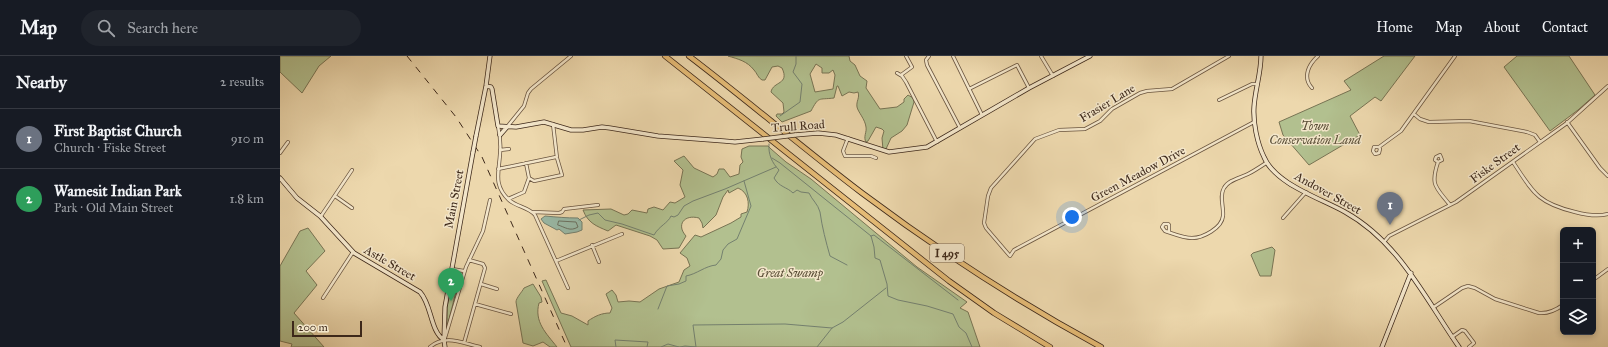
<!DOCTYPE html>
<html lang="en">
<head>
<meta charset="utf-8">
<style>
  :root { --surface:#171b24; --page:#20242c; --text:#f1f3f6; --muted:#9ea1a6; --line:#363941; --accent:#c59692 }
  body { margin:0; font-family:"IM FELL Great Primer",serif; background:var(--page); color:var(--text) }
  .controls { position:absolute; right:12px; bottom:12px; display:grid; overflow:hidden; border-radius:6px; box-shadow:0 2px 6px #0003 }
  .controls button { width:36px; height:36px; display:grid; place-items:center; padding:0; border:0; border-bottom:1px solid var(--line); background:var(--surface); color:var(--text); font:20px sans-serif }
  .scale { position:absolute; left:12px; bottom:10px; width:70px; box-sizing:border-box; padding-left:4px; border:2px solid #3d281a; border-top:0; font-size:11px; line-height:14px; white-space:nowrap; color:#3d281a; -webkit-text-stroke:3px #f3e6ca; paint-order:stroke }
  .you { position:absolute; left:792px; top:161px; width:14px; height:14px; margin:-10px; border:3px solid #fff; border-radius:50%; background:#1a73e8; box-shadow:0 0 0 6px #1a73e833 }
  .badge { display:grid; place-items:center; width:26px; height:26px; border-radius:50%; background:var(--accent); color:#fff; font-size:13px; font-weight:700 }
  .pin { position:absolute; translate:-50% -33px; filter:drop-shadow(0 1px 2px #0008) }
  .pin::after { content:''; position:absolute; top:21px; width:14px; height:12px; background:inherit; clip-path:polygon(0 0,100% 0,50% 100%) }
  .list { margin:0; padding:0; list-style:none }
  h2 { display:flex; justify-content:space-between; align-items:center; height:52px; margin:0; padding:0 16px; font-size:17px }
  h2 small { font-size:13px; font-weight:400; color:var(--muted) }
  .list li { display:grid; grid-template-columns:26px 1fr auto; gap:12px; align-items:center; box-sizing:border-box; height:60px; padding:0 16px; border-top:1px solid var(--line) }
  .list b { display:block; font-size:15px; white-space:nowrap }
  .list p { margin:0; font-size:13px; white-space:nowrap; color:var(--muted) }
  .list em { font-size:13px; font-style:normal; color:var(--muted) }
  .icon { flex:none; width:22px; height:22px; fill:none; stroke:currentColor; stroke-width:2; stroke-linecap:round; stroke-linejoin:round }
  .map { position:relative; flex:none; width:1328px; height:291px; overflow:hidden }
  header { display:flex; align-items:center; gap:24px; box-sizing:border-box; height:56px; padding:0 20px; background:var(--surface); border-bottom:1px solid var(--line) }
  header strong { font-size:19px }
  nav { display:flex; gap:22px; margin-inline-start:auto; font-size:14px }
  .search { width:280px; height:36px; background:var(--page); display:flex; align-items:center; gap:10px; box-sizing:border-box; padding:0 14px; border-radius:22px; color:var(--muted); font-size:15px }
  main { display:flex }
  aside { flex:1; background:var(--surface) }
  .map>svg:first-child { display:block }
</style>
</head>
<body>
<header>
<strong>Map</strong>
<div class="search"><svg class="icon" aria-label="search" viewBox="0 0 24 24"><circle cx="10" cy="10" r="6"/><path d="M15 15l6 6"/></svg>Search here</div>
<nav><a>Home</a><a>Map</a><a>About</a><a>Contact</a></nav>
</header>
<main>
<aside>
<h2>Nearby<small>2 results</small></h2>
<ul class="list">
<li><span class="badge" style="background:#6b7280">1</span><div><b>First Baptist Church</b><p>Church · Fiske Street</p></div><em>910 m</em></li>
<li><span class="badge" style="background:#2e9e5b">2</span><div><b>Wamesit Indian Park</b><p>Park · Old Main Street</p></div><em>1.8 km</em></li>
</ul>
</aside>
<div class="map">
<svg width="1328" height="291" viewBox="0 0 1328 291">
  <rect width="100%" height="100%" fill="#edd8ad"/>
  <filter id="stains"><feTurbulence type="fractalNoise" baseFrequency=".005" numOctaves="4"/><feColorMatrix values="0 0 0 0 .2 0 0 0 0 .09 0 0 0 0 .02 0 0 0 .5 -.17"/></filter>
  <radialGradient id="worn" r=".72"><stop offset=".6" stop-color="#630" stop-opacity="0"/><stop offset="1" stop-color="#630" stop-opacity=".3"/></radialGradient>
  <path fill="#b2c08f" stroke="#787454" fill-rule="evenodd" d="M 0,0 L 51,0 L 39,10 L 22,37 L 0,16 Z
    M 448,0 L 569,0 L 570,5 L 575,9 L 580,20 L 587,25 L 586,32 L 600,53 L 617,51 L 624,46 L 624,43 L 628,39 L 633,42 L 634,46 L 627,69 L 622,75 L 611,82 L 606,93 L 603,94 L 602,82 L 604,75 L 602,73 L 596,71 L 588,85 L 586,86 C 583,81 587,76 586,71 C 585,63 578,56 577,51 C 576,45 580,42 578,36 L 574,37 L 569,36 L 562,40 L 558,30 L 557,30 L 554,42 C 538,44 539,40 531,55 L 502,66 L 496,60 L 497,58 L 502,58 L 504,56 L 503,47 L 491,36 C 493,25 510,29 502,12 L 498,10 L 492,11 L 485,24 L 482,24 C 478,22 477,17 474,14 C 467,5 458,3 448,0 ZM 536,8 L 542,12 L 542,17 L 549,17 L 553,14 L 555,19 L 553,33 L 535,36 L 530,18 Z
    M 1104,0 L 1135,0 L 1101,45 L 1095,41 L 1070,60 L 1080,79 L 1029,109 L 1003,79 L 999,66 L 1071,34 L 1064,25 Z
    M 1237,0 L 1289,0 L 1315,39 L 1298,54 L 1270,75 L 1224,11 Z
    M 469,90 L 488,90 L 491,93 L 506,106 L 531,123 L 637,211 L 687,246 L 680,252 L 688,256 L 700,291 L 291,291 L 262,225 L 266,224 L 281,257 L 292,260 L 308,269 L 308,265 C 315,260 322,257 330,257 L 332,252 L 326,238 L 332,234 L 336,239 L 338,246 L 349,245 L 360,246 L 379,233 L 399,226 L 404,214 L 410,210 L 407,202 L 400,197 L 415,179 L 421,181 L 451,167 L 461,161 L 461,158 L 467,156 C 470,147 468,136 458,132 L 449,137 L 448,134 L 443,141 L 436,159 L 423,172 L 422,167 L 419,162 C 404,158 396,169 406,180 L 399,192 L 383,193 L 377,184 L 370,180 L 336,169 L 328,175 C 316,170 308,167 303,154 L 331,153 L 344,159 L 348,158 L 352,154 L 367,157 L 368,153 L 374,151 L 383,154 L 390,146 L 395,147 L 405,141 L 400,129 L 403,114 L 394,105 L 404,100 L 414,112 L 433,121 L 437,118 L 439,113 L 444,113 L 450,121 L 459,118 L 460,109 L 463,106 L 461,101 L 462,93 Z
    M 28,172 L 45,195 L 26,215 L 37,229 L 14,257 L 44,291 L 11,291 L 12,288 L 0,285 L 0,210 L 20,175 Z
    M 992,191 L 995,194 L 991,220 L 980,220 L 971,199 L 973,197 Z
    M 174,215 L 181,216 L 167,271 L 167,252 Z
    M 253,228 L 261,241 L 262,246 L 259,247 C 254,266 266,277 277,291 L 270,291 L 263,286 L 253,290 L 243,287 L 236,246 C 236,242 242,236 244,232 Z"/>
  <path fill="#99baa8" stroke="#74806f" d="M 265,160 C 276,161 286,162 298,162 L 302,166 L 302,174 L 297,176 L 285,178 L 279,173 L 277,174 L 264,167 L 261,163 Z"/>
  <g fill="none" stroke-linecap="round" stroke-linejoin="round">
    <path stroke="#6b7161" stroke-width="1" d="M 279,165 L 296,166 L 298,171 C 290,176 285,171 278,169 Z"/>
    <path stroke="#74806f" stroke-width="1" d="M 500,60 L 520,46 L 522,28 L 513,16 L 516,8 L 516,0
      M 489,88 C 488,98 492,107 499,114 L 494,122 C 499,131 507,131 513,137 L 517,134 L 521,136 L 529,137 C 532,144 538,148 540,156 C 542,171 546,186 550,200 L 567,209
      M 492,102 L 500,107 L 591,180 L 594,191 L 595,202 L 600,204 L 607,228 L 608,240 L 618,244 L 647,250 L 673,258 L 679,271 L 686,277 L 692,291
      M 299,164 L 309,159 L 318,157 L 325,164 L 342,168 L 374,179 C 379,170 388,167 391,160 L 394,161 L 398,159 L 404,150 L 413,145 L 445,133 L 496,111
      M 591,180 L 594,179 L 678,244
      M 378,253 L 387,230 L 399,228 L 406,225 L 406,220 C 417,218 425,210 436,209 L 441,203 L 443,194 L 448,188 L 457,183 L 471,150 L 464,125
      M 336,291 L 335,284 L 368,286 L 367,291
      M 381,291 L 388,288 L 399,291
      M 400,291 L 405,290 L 416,291 L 413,269 L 505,268 L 552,272
      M 537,291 L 552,272 L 563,266 L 606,232"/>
    <defs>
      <path id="street" d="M 649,0 L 646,4 L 647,9 L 680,72
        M 673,0 L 702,59
        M 761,0 L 773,20
        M 949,0 L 892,33 L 867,35 L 860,37 L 832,53 L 820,65 L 805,73 L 779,74 L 755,83 L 711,132 L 708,140 L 704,167 L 706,172 L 730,200 L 734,194 L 974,66
        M 617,17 L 622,20 L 626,26 L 657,86
        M 621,19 L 632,11 L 626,0
        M 1032,32 C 1022,21 1029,8 1038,0
        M 689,33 L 737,9 L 749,32
        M 939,44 L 972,28 L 977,28
        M 1134,58 L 1140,63 L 1149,66 L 1189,65 L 1247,76 L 1255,79 L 1260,86
        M 1287,66 L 1320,112 L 1328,120
        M 218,70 C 220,79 221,88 220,98 C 219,116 213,129 229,144 C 237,151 248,151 255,159 L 288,232
        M 227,71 L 244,50 L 248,37 L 251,33 L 291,0
        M 568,82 L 563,95 L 565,100 L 591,100 L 596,102
        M 1099,91 L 1100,93 L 1099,97 L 1095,98 L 1093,95 L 1094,91 L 1099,91 L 1121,75 L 1175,0
        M 220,94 L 229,93
        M 0,97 L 8,86
        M 1158,106 L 1155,104 L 1156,101 L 1160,99 L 1162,104 L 1158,106 C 1150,130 1156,131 1170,149
        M 1233,106 C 1253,136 1257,147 1295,156 C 1306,159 1317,161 1328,158
        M 246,107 L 249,122
        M 218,113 L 276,101
        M 249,122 L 254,125 L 282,119 L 277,102 L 273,68
        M 55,140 L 72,152
        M 228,143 L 244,136 L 249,122
        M 253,156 L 279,157 L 282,156 L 284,153 L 318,149
        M 41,160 L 72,114
        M 1003,162 L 1026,136
        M 889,176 L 889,169 L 888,168 L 884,168 L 882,171 L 885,175 C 894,178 903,182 912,182 C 923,182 942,172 943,160 C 944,151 939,140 944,132 C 948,124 960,122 968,118 C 974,115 980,111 986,107
        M 1104,186 L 1109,180 L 1176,146 L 1287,67 L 1328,30
        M 312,189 L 319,206
        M 276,205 L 342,178
        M 172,213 L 184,215
        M 1313,224 L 1328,213
        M 201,228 L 217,233
        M 43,242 L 73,196
        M 195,248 L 231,258
        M 1154,251 L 1182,232 L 1188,230 L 1195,232 L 1215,243 L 1259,257 C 1269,258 1276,254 1283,249
        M 1172,281 L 1182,274 L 1185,275 L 1194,287 L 1189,291
        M 165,282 L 186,211 L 203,175 L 210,144
        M 184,287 L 205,212 L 203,208 L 189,204
        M 150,291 C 165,278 182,287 200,291"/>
      <path id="secondary" d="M 981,0 C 981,17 975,34 974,51 C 973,66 977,87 984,101 C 995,128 1040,142 1065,156 C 1119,186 1145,242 1179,291
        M 206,30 L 211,31 L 212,33 L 218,70 L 236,71 L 264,66 L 291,74 L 303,74 L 322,71 L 330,72 L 378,80 L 444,85 L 455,86 L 483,83
        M 220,79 L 227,71
        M 515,79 L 538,77 L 556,79 L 609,96 L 647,91 L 749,32 L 810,0
        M 196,80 L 206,30 L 210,0
        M 0,122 L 17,142 L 40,160 L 74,197 L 140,236 C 152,249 150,275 164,284
        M 165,291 L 164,284 L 165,251 L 193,96
        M 1102,291 L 1131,217"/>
      <path id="highway" d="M 385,0 L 669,225 L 714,257 L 770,291
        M 409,0 C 468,45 524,93 582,137 C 658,194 738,246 821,291"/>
    </defs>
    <use href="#street" stroke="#69543f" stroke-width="4"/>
    <use href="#secondary" stroke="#3d281a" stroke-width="5"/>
    <use href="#highway" stroke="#3d281a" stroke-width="6"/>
    <use href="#street" stroke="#f3e6ca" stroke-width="2.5"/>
    <use href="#secondary" stroke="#f3e6ca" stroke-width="3.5"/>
    <use href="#highway" stroke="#e6bc76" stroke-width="4.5"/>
    <path stroke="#3d281a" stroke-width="1" stroke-dasharray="7 7" stroke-linecap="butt" d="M 127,0 L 176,61 L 202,101 L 287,291"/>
    <defs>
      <path id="secondary-bridge" d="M 483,83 L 515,79
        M 193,96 L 196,80"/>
    </defs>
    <use href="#secondary-bridge" stroke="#3d281a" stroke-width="5" stroke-linecap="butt"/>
    <use href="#secondary-bridge" stroke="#f3e6ca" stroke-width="3.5"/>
  </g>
  <g text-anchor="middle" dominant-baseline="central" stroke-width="3" stroke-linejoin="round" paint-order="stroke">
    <rect fill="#f3e6ca" stroke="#74614f" stroke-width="1" x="650" y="188" width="34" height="18" rx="3"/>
    <g font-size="11" font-weight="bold" fill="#3d281a">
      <text x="667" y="197">I 495</text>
    </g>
    <g font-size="12" fill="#3d281a" stroke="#f3e6ca">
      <text transform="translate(827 47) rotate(-31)">Frasier Lane</text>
      <text transform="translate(518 70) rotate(-4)">Trull Road</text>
      <text transform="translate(1215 107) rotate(-36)">Fiske Street</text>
      <text transform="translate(858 118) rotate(-28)">Green Meadow Drive</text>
      <text transform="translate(1048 137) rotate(29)">Andover Street</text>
      <text transform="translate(174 143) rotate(-79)">Main Street</text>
      <text transform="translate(110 207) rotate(30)">Astle Street</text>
    </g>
    <g font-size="12" font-style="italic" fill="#5a4e37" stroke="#f3e6ca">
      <text x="1035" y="70">Town<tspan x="1035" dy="14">Conservation Land</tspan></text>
      <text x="510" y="217">Great Swamp</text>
    </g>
  </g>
  <rect width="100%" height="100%" filter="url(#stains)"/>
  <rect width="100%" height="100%" fill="url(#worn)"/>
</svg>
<div class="controls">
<button>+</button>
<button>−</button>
<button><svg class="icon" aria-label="layers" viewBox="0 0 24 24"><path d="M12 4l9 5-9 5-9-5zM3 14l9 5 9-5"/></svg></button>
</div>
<div class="scale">200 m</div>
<div class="you"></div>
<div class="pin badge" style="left:1110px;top:169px;background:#6b7280">1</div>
<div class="pin badge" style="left:171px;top:245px;background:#2e9e5b">2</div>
</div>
</main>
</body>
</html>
